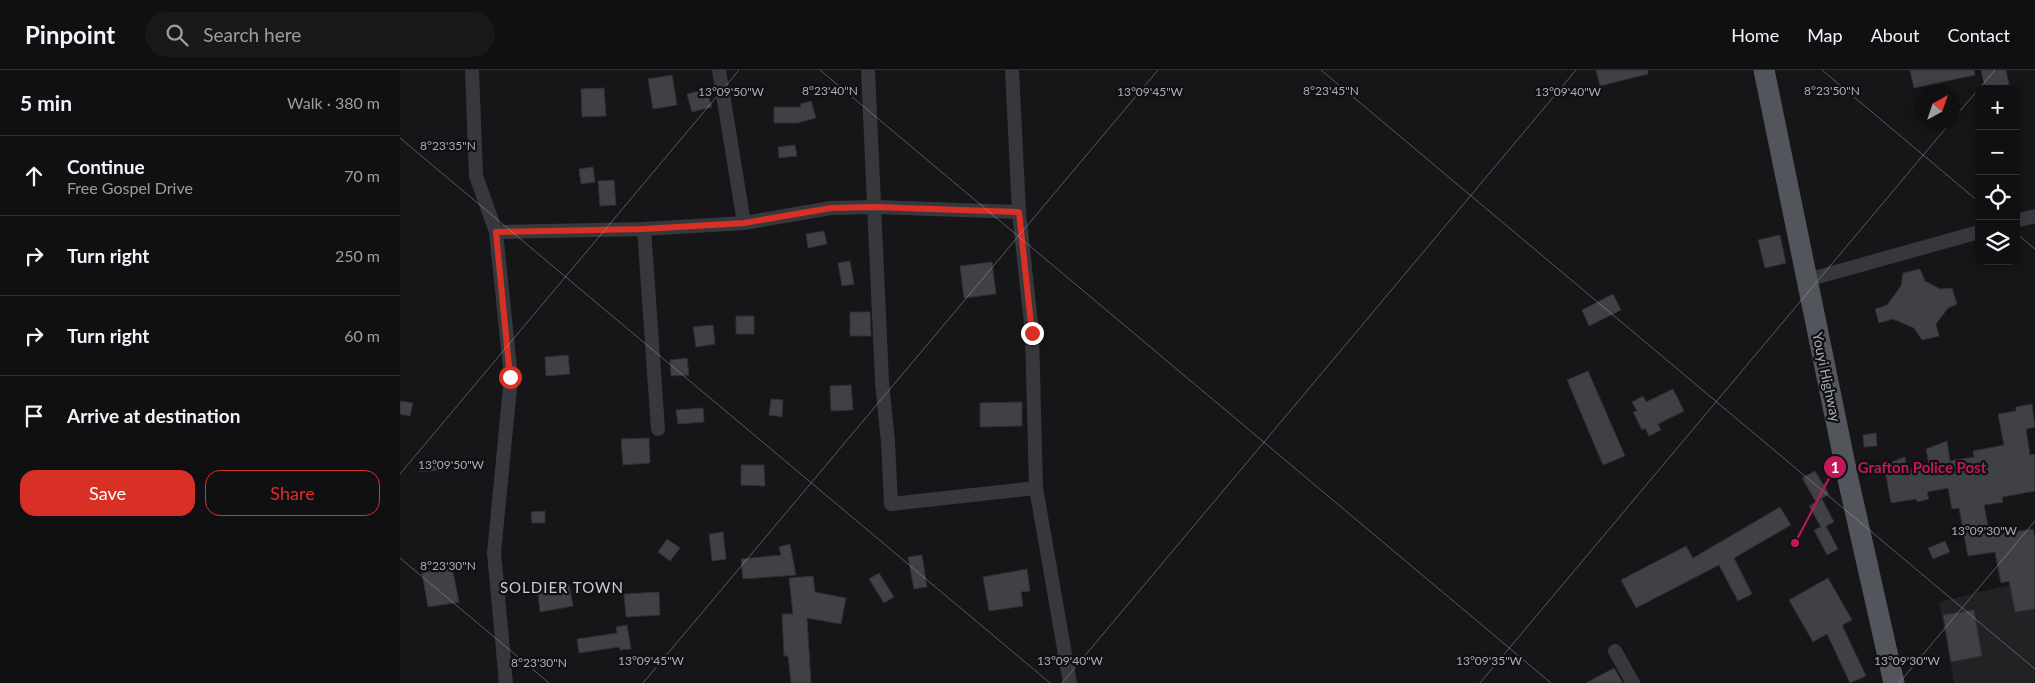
<!DOCTYPE html>
<html lang="en">
<head>
<meta charset="utf-8">
<style>
  :root { --surface:#101012; --page:#19191b; --text:#f1f3f6; --muted:#9c9d9f; --line:#303032; --accent:#d93025 }
  body { margin:0; font-family:Lato,sans-serif; background:var(--page); color:var(--text) }
  .controls { position:absolute; right:15px; top:15px; display:grid; overflow:hidden; border-radius:10px; box-shadow:0 2px 8px #0003 }
  .controls button { width:45px; height:45px; display:grid; place-items:center; padding:0; border:0; border-bottom:1px solid var(--line); background:var(--surface); color:var(--text); font:25px sans-serif }
  .compass { position:absolute; left:1515px; top:15px; width:45px; height:45px; border-radius:50%; background:var(--surface); box-shadow:0 2px 8px #0003; rotate:40deg }
  .stop { position:absolute; width:15px; height:15px; margin:-11px; border:4px solid #d93025; border-radius:50%; background:#fff }
  .stop.end { background:#d93025; border-color:#fff; box-shadow:0 1px 5px #0008 }
  .list { margin:0; padding:0; list-style:none }
  h2 { display:flex; justify-content:space-between; align-items:center; height:65px; margin:0; padding:0 20px; font-size:21px }
  h2 small { font-size:16px; font-weight:400; color:var(--muted) }
  .list li { display:grid; grid-template-columns:32px 1fr auto; gap:15px; align-items:center; box-sizing:border-box; height:80px; padding:0 20px; border-top:1px solid var(--line) }
  .list b { display:block; font-size:19px; white-space:nowrap }
  .list p { margin:0; font-size:16px; white-space:nowrap; color:var(--muted) }
  .list em { font-size:16px; font-style:normal; color:var(--muted) }
  .actions { display:flex; gap:10px; padding:15px 20px }
  .actions a { flex:1; padding:11px 0; border:1px solid var(--accent); border-radius:15px; text-align:center; font-size:18px; color:var(--accent) }
  .actions .main { background:var(--accent); color:#fff }
  .icon { flex:none; width:28px; height:28px; fill:none; stroke:currentColor; stroke-width:2; stroke-linecap:round; stroke-linejoin:round }
  .map { position:relative; flex:none; width:1635px; height:613px; overflow:hidden }
  header { display:flex; align-items:center; gap:30px; box-sizing:border-box; height:70px; padding:0 25px; background:var(--surface); border-bottom:1px solid var(--line) }
  header strong { font-size:24px }
  nav { display:flex; gap:28px; margin-inline-start:auto; font-size:18px }
  .search { width:350px; height:45px; background:var(--page); display:flex; align-items:center; gap:12px; box-sizing:border-box; padding:0 18px; border-radius:28px; color:var(--muted); font-size:19px }
  main { display:flex }
  aside { flex:1; background:var(--surface) }
  .map>svg:first-child { display:block }
</style>
</head>
<body>
<header>
<strong>Pinpoint</strong>
<div class="search"><svg class="icon" aria-label="search" viewBox="0 0 24 24"><circle cx="10" cy="10" r="6"/><path d="M15 15l6 6"/></svg>Search here</div>
<nav><a>Home</a><a>Map</a><a>About</a><a>Contact</a></nav>
</header>
<main>
<aside>
<h2>5 min<small>Walk · 380 m</small></h2>
<ul class="list">
<li><svg class="icon" aria-label="ahead" viewBox="0 0 24 24"><path d="M12 20V5M6 11l6-6 6 6"/></svg><div><b>Continue</b><p>Free Gospel Drive</p></div><em>70 m</em></li>
<li><svg class="icon" aria-label="right" viewBox="0 0 24 24"><path d="M7 20v-9h11M14 6l5 5-5 5"/></svg><div><b>Turn right</b></div><em>250 m</em></li>
<li><svg class="icon" aria-label="right" viewBox="0 0 24 24"><path d="M7 20v-9h11M14 6l5 5-5 5"/></svg><div><b>Turn right</b></div><em>60 m</em></li>
<li><svg class="icon" aria-label="arrive" viewBox="0 0 24 24"><path d="M6 21V4h12l-3 4 3 4H6"/></svg><div><b>Arrive at destination</b></div></li>
</ul>
<div class="actions"><a class="main">Save</a><a>Share</a></div>
</aside>
<div class="map">
<svg width="1635" height="613" viewBox="0 0 1635 613">
  <rect width="100%" height="100%" fill="#161618"/>
  <path fill="#222225" d="M 1635,509 L 1635,613 L 1554,613 L 1539,532 Z"/>
  <path fill="#404145" stroke="#303034" d="M 1196,0 L 1248,0 L 1248,4 L 1200,16 Z
    M 1510,0 L 1574,0 L 1575,5 L 1514,18 Z
    M 1581,0 L 1606,0 L 1609,15 L 1585,19 Z
    M 272,5 L 277,35 L 253,39 L 248,9 Z
    M 204,18 L 206,46 L 182,47 L 181,19 Z
    M 306,19 L 312,37 L 292,42 L 287,24 Z
    M 411,31 L 416,48 L 397,53 L 374,53 L 374,37 L 401,37 L 400,34 Z
    M 395,75 L 397,86 L 379,88 L 378,77 Z
    M 193,97 L 195,112 L 181,114 L 179,99 Z
    M 214,110 L 216,135 L 200,136 L 198,111 Z
    M 424,161 L 427,174 L 408,178 L 406,164 Z
    M 1380,165 L 1386,193 L 1365,198 L 1358,170 Z
    M 450,191 L 454,214 L 442,216 L 438,193 Z
    M 592,192 L 596,224 L 564,228 L 560,196 Z
    M 1520,199 L 1525,211 L 1540,219 L 1552,218 L 1557,234 L 1548,238 L 1536,254 L 1539,266 L 1522,270 L 1514,258 L 1493,249 L 1479,253 L 1475,239 L 1487,235 L 1501,216 L 1503,203 Z
    M 1213,224 L 1221,240 L 1189,256 L 1182,240 Z
    M 450,242 L 470,242 L 471,266 L 450,266 Z
    M 336,246 L 354,246 L 354,264 L 336,264 Z
    M 313,255 L 315,274 L 296,277 L 293,257 Z
    M 168,285 L 170,304 L 146,306 L 145,287 Z
    M 287,288 L 289,305 L 271,306 L 270,290 Z
    M 1188,301 L 1225,386 L 1203,395 L 1167,310 Z
    M 451,315 L 453,340 L 431,341 L 430,316 Z
    M 1273,319 L 1284,341 L 1258,354 L 1261,360 L 1249,366 L 1245,358 L 1242,360 L 1233,342 L 1237,341 L 1232,332 L 1243,326 L 1246,332 Z
    M 371,329 L 383,330 L 382,347 L 369,345 Z
    M 0,331 L 13,333 L 10,346 L 0,344 Z
    M 622,332 L 622,356 L 580,357 L 580,333 Z
    M 1632,334 L 1635,357 L 1626,359 L 1630,385 L 1635,384 L 1635,421 L 1602,427 L 1603,432 L 1584,435 L 1590,466 L 1633,459 L 1635,471 L 1635,539 L 1615,542 L 1609,511 L 1601,513 L 1595,482 L 1568,486 L 1559,438 L 1552,439 L 1548,418 L 1527,422 L 1529,429 L 1517,432 L 1516,429 L 1491,433 L 1484,395 L 1505,387 L 1507,399 L 1529,395 L 1526,379 L 1547,371 L 1550,391 L 1574,387 L 1573,381 L 1604,375 L 1598,344 L 1616,341 L 1616,337 Z
    M 303,338 L 304,352 L 278,354 L 276,340 Z
    M 1476,363 L 1477,376 L 1464,377 L 1463,365 Z
    M 249,368 L 250,393 L 223,395 L 221,369 Z
    M 40,390 L 41,400 L 19,402 L 18,391 Z
    M 341,395 L 364,395 L 365,416 L 341,415 Z
    M 1415,401 L 1429,424 L 1416,432 L 1402,408 Z
    M 1422,429 L 1434,452 L 1426,456 L 1438,479 L 1427,485 L 1414,460 L 1421,457 L 1409,436 Z
    M 1380,437 L 1391,455 L 1334,488 L 1352,524 L 1338,531 L 1319,495 L 1236,538 L 1221,510 L 1286,476 L 1293,488 Z
    M 145,441 L 145,453 L 132,453 L 131,442 Z
    M 323,462 L 326,489 L 312,491 L 309,464 Z
    M 267,469 L 280,478 L 270,491 L 258,482 Z
    M 1545,471 L 1550,482 L 1533,489 L 1528,478 Z
    M 390,474 L 396,505 L 343,509 L 341,489 L 381,485 L 379,477 Z
    M 522,485 L 527,517 L 514,519 L 508,487 Z
    M 52,497 L 59,532 L 28,537 L 22,503 Z
    M 627,499 L 630,521 L 621,522 L 623,536 L 589,541 L 583,507 Z
    M 479,503 L 494,527 L 484,533 L 469,509 Z
    M 413,506 L 415,522 L 446,528 L 441,554 L 407,548 L 411,613 L 391,613 L 388,586 L 384,586 L 382,544 L 393,544 L 389,508 Z
    M 1428,508 L 1452,550 L 1442,555 L 1466,606 L 1450,613 L 1427,564 L 1413,572 L 1389,530 Z
    M 153,514 L 154,518 L 169,515 L 173,536 L 140,542 L 137,516 Z
    M 259,522 L 260,545 L 226,547 L 224,524 Z
    M 1574,540 L 1582,586 L 1551,592 L 1543,545 Z
    M 227,555 L 231,579 L 220,580 L 219,577 L 179,583 L 177,569 L 217,563 L 216,557 Z
    M 1214,598 L 1223,613 L 1186,613 Z"/>
  <g fill="none" stroke-linecap="round" stroke-linejoin="round">
    <path stroke="#37383d" stroke-width="14" d="M 72,0 L 76,106 L 96,162 L 111,307 L 94,483 L 106,613
      M 319,0 L 344,153
      M 468,0 L 482,312 L 488,372 L 491,434 L 636,418
      M 612,0 L 619,142 L 632,263 L 636,418 L 670,613
      M 1616,151 L 1635,146
      M 244,159 L 258,359
      M 96,162 L 244,159 L 344,153 L 431,138 L 475,137 L 619,142
      M 1407,210 L 1579,162
      M 1215,581 L 1233,613"/>
    <path stroke="#53555c" stroke-width="21" d="M 1364,0 L 1448,409 L 1494,613"/>
  </g>
  <g fill="none" stroke-linecap="round" stroke-linejoin="round">
    <path stroke="#d93025" stroke-width="6" d="M 110,307 L 96,162 L 244,159 L 344,153 L 431,138 L 475,137 L 619,142 L 632,263"/>
  </g>
  <path fill="none" stroke="#a8adb8" stroke-width="1" stroke-opacity="0.45" d="M 420,0 L 1151,613M 921,0 L 1635,599M 1422,0 L 1579,132M 1579,19 L 1595,0M 1552,50 L 1579,19M 0,68 L 650,613M 1616,163 L 1635,179M 0,404 L 339,0M 0,488 L 149,613M 243,613 L 758,0M 662,613 L 1176,0M 1080,613 L 1551,52M 1499,613 L 1635,451"/>
  <g text-anchor="middle" dominant-baseline="central" stroke-width="4.5" stroke-linejoin="round" paint-order="stroke">
    <g font-size="14" fill="#a8adb8" stroke="#111113">
      <text transform="translate(1427 307) rotate(78)">Youyi Highway</text>
    </g>
    <g font-size="15" letter-spacing="1" fill="#c9ccd4" stroke="#111113">
      <text x="162" y="517">SOLDIER TOWN</text>
    </g>
  </g>
  <g font-size="12" text-anchor="middle" fill="#a8adb8" stroke="#111113" stroke-width="4.5" stroke-linejoin="round" paint-order="stroke">
    <text x="1432" y="25">8°23'50"N</text>
    <text x="430" y="25">8°23'40"N</text>
    <text x="931" y="25">8°23'45"N</text>
    <text x="331" y="26">13°09'50"W</text>
    <text x="750" y="26">13°09'45"W</text>
    <text x="1168" y="26">13°09'40"W</text>
    <text x="48" y="80">8°23'35"N</text>
    <text x="51" y="399">13°09'50"W</text>
    <text x="1584" y="465">13°09'30"W</text>
    <text x="48" y="500">8°23'30"N</text>
    <text x="251" y="595">13°09'45"W</text>
    <text x="670" y="595">13°09'40"W</text>
    <text x="1089" y="595">13°09'35"W</text>
    <text x="1507" y="595">13°09'30"W</text>
    <text x="139" y="597">8°23'30"N</text>
  </g>
  <path fill="none" stroke="#c2185b" stroke-width="2" d="M1395 473L1435 397"/>
  <g fill="#c2185b" stroke="#111113" stroke-width="2">
    <circle cx="1395" cy="473" r="5"/>
    <circle cx="1435" cy="397" r="12"/>
  </g>
  <g font-size="15" text-anchor="middle" font-weight="bold" fill="#fff">
    <text x="1435" y="403">1</text>
  </g>
  <g font-size="15" text-anchor="middle" font-weight="bold" fill="#c2185b" stroke="#111113" stroke-width="4.5" stroke-linejoin="round" paint-order="stroke">
    <text x="1522" y="403">Grafton Police Post</text>
  </g>
</svg>
<div class="controls">
<button>+</button>
<button>−</button>
<button><svg class="icon" aria-label="locate" viewBox="0 0 24 24"><circle cx="12" cy="12" r="6"/><path d="M12 2v4M12 18v4M2 12h4M18 12h4"/></svg></button>
<button><svg class="icon" aria-label="layers" viewBox="0 0 24 24"><path d="M12 4l9 5-9 5-9-5zM3 14l9 5 9-5"/></svg></button>
</div>
<svg class="compass" viewBox="-18 -18 36 36"><path d="M0-13l5 13h-10z" fill="#e53935"/><path d="M0 13l5-13h-10z" fill="#9c9d9f"/></svg>
<div class="stop" style="left:110px;top:307px"></div>
<div class="stop end" style="left:632px;top:263px"></div>
</div>
</main>
</body>
</html>
